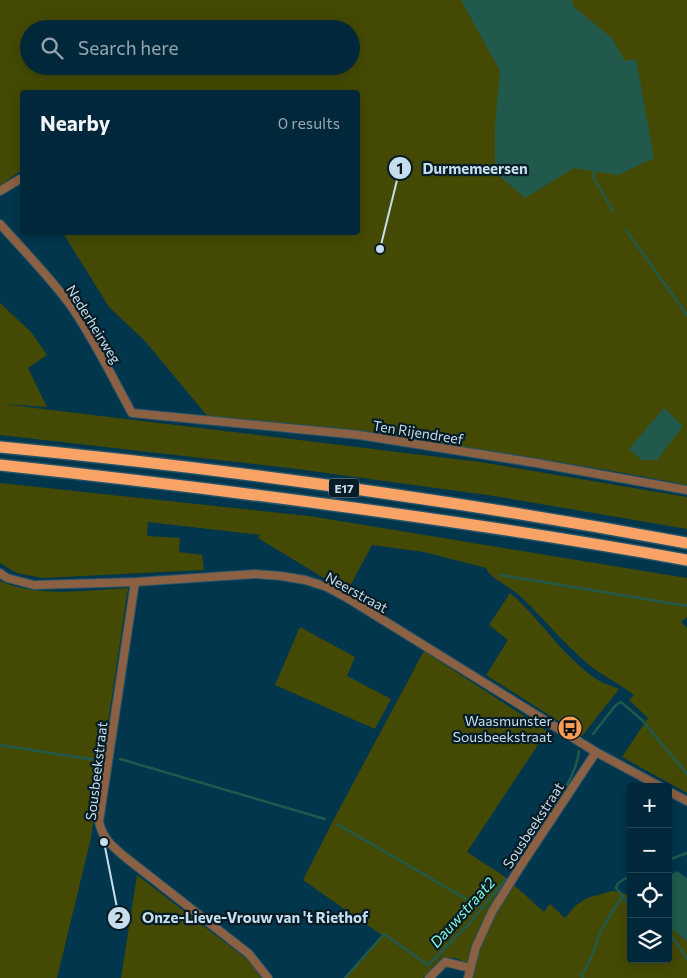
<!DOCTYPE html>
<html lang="en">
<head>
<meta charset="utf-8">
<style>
  :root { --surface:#01283a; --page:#0f3445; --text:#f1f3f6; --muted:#96a6af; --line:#234454 }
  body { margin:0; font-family:Commissioner,sans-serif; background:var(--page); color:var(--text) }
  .controls { position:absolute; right:15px; bottom:15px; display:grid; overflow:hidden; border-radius:5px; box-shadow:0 2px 12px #0003 }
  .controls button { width:45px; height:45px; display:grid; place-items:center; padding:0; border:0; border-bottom:1px solid var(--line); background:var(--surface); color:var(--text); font:25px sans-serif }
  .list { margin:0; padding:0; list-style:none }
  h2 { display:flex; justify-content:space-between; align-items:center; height:65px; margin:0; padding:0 20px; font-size:21px }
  h2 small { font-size:16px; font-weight:400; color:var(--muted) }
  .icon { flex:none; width:28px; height:28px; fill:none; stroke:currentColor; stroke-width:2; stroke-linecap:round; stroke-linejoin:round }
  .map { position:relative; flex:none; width:687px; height:978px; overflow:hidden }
  .search { position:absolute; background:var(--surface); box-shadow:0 2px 12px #0003; left:20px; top:20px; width:340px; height:55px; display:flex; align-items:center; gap:12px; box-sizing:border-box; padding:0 18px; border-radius:28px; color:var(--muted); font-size:19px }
  .panel { position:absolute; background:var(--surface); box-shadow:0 2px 12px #0003; left:20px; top:90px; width:340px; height:145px; border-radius:5px }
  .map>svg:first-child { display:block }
</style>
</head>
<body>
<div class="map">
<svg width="687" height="978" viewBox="0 0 687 978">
  <rect width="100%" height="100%" fill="#01364d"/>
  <path fill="#444a04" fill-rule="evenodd" d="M 0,0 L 687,0 L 687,485 C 529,454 369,432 208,417 L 146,342 L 109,307 L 63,233 L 358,232 L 358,92 L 22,92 L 22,170 L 0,186 ZM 29,29 L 351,29 L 351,66 L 29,66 Z
    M 0,303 L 31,332 L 47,355 L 28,368 L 47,407 L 2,404 L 480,462 L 687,497 L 687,529 L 494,496 L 297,469 L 0,435 Z
    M 0,483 L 309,516 L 687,578 L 687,617 L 681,622 L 687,628 L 687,793 L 622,757 L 648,718 L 629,700 L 634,695 C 620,684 603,676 589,665 C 563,643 543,617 518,594 C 509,587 489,577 486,568 L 424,552 L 372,545 L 348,590 L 322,577 L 258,538 L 260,535 L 148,522 L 147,536 L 180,538 L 179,552 L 202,555 L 204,570 L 42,578 L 17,573 L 0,563 Z
    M 0,581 C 40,598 86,590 128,588 L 91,838 L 57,978 L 0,978 Z
    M 510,593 C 541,619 563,658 598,680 C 604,684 612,686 619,689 L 582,736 L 486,675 L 508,640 L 489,625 Z
    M 300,627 L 355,657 L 347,676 L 391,699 L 375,729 L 275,685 Z
    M 424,651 L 547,731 L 467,852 L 507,878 L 493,902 L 467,963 L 455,958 L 441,958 L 423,978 L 344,978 L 383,936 L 303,880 L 335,817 Z
    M 137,875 L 248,960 L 262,978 L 121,978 Z
    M 514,885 L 544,912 L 550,904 L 565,918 L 575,906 L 587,898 L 612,891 L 621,892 L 631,897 L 631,959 L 668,959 L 668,926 L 687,941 L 687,978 L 471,978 L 480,947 L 496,913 Z"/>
  <path fill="#215a4c" d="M 461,0 L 572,0 L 574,7 L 612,38 L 625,61 L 636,59 L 654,158 L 618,175 L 574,168 L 525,198 L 495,172 L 495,124 L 500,71 Z
    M 664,408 L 683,426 L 657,460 L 642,460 L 629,449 Z
    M 677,871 L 687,878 L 687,941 L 668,926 L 668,876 Z"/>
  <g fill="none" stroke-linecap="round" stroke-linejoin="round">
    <path stroke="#215a4c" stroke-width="2.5" d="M 595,171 L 593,176 L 613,211
      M 626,230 L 687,315
      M 500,575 L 687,606
      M 593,734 L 615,706 L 621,702 L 642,720 L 687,774
      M 0,745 L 102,761
      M 120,759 L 325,819
      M 337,824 L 482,908
      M 539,829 C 554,807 576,777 579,751
      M 534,836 L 536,833
      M 529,845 L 531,842
      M 668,860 L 687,853
      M 631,875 L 618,883 L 616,888 L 631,906
      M 668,935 L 674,939 L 687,959
      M 584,971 C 593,958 596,941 603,927 C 609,916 616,906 623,896
      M 581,973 L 583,978
      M 345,978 L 384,934 L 428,965 L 469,924 L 506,879"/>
    <defs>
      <path id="minor" d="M 0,191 L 20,179
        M 0,224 C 24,251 50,277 71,306 C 94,339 112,377 132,413 L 359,435 L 536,463 L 687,490
        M 0,573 L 7,578 L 34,585 L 135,582 L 255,574 L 281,576 L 305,580 L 327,587 L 349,599 L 596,752 L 661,787
        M 135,582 L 99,822 C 103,839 112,846 125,857 L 249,954 L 268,978
        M 668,791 L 687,801
        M 429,978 L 445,962 L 470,968
        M 468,978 L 476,947 L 492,912 L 520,867 L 596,752"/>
      <path id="highway" d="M 0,447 C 230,469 460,501 687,543
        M 0,465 C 230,490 460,519 687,560"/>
    </defs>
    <use href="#minor" stroke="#24546a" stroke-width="10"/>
    <use href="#highway" stroke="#24546a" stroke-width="14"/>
    <use href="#minor" stroke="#8c6042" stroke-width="8"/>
    <use href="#highway" stroke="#faa367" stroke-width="11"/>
  </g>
  <defs>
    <symbol id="bus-disc" viewBox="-11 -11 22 22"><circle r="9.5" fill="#fd9c56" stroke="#081c26"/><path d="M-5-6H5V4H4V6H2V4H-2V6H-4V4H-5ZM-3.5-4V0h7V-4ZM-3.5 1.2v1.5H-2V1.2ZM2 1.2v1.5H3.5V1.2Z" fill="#111"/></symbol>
  </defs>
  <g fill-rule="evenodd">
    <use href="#bus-disc" x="556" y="714" width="28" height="28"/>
  </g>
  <g text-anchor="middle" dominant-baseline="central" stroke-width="4.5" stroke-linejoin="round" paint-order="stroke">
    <rect fill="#081c26" stroke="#8ca3b1" stroke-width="1" x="329" y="478.5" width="30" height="19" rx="4"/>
    <g font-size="12" font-weight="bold" fill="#c5ddec">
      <text x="344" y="488">E17</text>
    </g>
    <g font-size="14" fill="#c5ddec" stroke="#081c26">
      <text transform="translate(94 324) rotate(58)">Nederheirweg</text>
      <text transform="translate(418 432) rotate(9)">Ten Rijendreef</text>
      <text transform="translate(357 592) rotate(29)">Neerstraat</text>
      <text transform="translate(96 771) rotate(-83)">Sousbeekstraat</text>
      <text transform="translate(533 825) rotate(-57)">Sousbeekstraat</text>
    </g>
    <g font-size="14" fill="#c5ddec" stroke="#081c26" text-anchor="end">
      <text x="552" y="720">Waasmunster<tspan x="552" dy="16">Sousbeekstraat</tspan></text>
    </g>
    <g font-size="15" font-style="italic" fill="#86f9db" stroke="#081c26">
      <text transform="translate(462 912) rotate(-48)">Dauwstraat2</text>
    </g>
  </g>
  <path fill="none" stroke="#c5ddec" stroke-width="2" d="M380 249L400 168M104 842L119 918"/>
  <g fill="#c5ddec" stroke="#081c26" stroke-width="2">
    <circle cx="380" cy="249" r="5"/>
    <circle cx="104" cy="842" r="5"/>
    <circle cx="400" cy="168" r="12"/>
    <circle cx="119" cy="918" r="12"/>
  </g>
  <g font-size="15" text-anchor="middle" font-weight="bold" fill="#111">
    <text x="400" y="174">1</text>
    <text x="119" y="923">2</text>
  </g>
  <g font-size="15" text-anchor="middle" font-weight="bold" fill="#c5ddec" stroke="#081c26" stroke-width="4.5" stroke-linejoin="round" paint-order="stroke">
    <text x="475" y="174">Durmemeersen</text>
    <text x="255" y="923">Onze-Lieve-Vrouw van 't Riethof</text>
  </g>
</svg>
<div class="controls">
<button>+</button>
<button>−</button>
<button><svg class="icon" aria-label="locate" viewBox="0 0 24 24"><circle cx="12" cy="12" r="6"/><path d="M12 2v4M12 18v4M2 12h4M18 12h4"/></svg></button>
<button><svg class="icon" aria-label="layers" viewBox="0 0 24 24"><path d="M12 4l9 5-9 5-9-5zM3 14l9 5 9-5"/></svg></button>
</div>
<div class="search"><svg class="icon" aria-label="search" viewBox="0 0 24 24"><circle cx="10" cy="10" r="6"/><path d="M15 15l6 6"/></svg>Search here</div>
<section class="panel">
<h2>Nearby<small>0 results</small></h2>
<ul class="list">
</ul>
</section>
</div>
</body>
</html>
